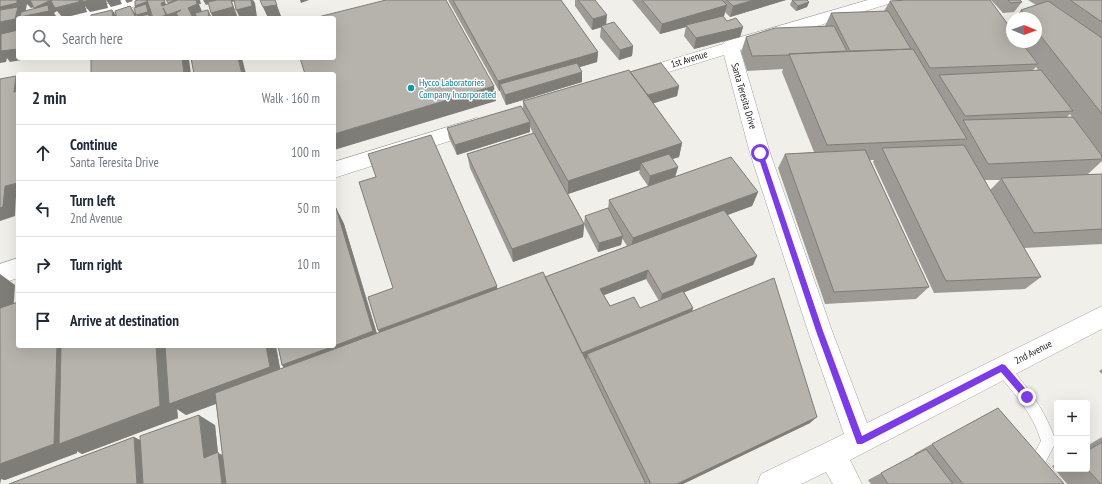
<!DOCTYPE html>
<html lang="en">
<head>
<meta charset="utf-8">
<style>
  :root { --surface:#fff; --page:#f6f6f7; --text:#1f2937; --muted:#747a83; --line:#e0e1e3 }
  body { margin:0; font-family:"PT Sans Narrow",sans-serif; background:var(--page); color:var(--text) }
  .controls { position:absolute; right:12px; bottom:12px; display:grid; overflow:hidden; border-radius:4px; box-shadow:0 4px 16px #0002 }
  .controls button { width:36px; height:36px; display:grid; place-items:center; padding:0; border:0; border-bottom:1px solid var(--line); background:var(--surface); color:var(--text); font:20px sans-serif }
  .compass { position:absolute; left:1006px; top:12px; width:36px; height:36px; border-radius:50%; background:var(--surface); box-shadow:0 4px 16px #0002; rotate:91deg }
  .stop { position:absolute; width:12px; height:12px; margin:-9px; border:3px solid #7c3aed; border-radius:50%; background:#fff }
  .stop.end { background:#7c3aed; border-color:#fff; box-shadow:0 1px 4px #0008 }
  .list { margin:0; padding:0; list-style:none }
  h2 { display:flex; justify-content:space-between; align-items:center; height:52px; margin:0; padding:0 16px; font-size:17px }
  h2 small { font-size:13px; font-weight:400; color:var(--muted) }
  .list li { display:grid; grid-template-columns:26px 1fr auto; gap:12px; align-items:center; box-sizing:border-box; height:56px; padding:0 16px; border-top:1px solid var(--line) }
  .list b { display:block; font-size:15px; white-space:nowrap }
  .list p { margin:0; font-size:13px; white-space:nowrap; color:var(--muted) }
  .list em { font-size:13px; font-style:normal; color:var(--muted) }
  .icon { flex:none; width:22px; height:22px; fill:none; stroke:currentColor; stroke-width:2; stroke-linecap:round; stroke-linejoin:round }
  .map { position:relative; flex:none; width:1102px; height:484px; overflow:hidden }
  .search { position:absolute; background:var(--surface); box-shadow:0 4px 16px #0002; left:16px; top:16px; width:320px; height:44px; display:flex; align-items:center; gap:10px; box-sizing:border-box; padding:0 14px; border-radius:4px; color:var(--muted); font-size:15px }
  .panel { position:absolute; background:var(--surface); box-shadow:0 4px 16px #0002; left:16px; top:72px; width:320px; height:276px; border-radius:4px }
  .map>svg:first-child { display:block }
</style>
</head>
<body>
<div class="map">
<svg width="1102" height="484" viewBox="0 0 1102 484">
  <rect width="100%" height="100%" fill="#f0efe9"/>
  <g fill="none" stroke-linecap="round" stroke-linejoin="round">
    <defs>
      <path id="lane" d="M 1002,362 L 1007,363 C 1028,388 1046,411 1056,442 L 1046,461 L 1061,479 L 1064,484 L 1046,484 L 1032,467 L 1030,462 L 1041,441 C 1033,414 1015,394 997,373 L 995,368 L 997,363 Z"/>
      <path id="street" d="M 123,0 L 150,0 L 148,3 L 92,18 L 64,18 L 66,14 Z
        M 868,0 L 893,0 L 891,3 L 740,50 L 770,153 L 832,331 L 867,423 L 1102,306 L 1102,329 L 850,460 L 862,484 L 833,484 L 826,472 L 801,484 L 757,484 L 761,474 L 844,434 L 808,331 L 750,153 L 724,55 L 636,82 L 630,80 L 627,76 L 630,72 L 723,44 L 724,42 Z
        M 477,118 L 484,120 L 487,125 L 484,130 L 334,178 L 334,162 Z
        M 18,258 L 18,278 L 0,284 L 0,264 Z"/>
    </defs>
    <use href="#lane" stroke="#a2a2a2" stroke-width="1"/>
    <use href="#street" stroke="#a2a2a2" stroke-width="1"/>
    <use href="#lane" fill="#fff" fill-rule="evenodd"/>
    <use href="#street" fill="#fff" fill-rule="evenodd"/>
  </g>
  <path fill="#9d9994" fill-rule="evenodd" d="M 448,0 L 561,0 L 598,52 L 597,62 L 580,67 L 582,82 L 506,105 L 501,94 L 500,91 L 499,91 Z
    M 575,0 L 595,0 L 606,25 L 633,46 L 632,56 L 619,60 L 600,37 L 601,27 L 592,30 L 575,6 Z
    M 632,0 L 786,0 L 730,17 L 725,12 L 724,16 L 723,16 L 727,21 L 743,27 L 740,37 L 694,49 L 684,36 L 686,27 L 660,34 Z
    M 792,0 L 809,2 L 807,7 L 796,11 L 790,5 Z
    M 991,0 L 1020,0 L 1022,2 L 1014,12 L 1003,13 Z
    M 1028,0 L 1102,0 L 1102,161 L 1088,174 L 1102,174 L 1102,244 L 1024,248 L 1041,277 L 1025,289 L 934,293 L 873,162 L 874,160 L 870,160 L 929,287 L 916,299 L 825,304 L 778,168 L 785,154 L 814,152 L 782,72 L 783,69 L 747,71 L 741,52 L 746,37 L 825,26 L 831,13 L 884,11 L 890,1 L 1009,26 L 1012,22 L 1012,42 L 1036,42 L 1036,18 L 1015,18 L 1021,10 L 1036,5 ZM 1036,67 L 1038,70 L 1033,70 ZM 1070,114 L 1072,117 L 1067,117 ZM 985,180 L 1000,180 L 990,190 Z
    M 630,72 L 679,86 L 677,96 L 653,103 L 682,143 L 679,157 L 672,159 L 678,167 L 675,177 L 758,192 L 752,206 L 727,215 L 757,256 L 753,265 L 684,292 L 693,308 L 692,312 L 810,423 L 683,484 L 9,484 L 134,437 L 140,440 L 215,425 L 218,453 L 223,455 L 216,404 L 186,415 L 177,409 L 178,418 L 82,454 L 77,451 L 77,453 L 5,480 L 1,479 L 0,484 L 15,285 L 14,303 L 276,346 L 280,369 L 284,368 L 282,365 L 336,208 L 344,224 L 377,333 L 380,333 L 378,330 L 497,289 L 545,277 L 627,246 L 622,238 L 621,245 L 598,252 L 584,225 L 583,237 L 513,262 L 470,168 L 467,154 L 533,133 L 530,127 L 530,132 L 457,155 L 449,138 L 447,128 L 523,111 L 523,101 ZM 640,170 L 639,173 L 648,186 L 660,182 L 609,200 L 608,209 L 585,216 L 584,224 L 568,194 ZM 646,279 L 659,301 L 640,308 L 610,306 L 604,295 Z
    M 1102,369 L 1102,374 L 1099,371 Z
    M 1102,437 L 1102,484 L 1067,484 L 1052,466 L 1057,463 L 1057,469 L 1087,469 L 1087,446 Z
    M 932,444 L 1064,484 L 871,484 L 868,480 L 915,455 L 914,454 Z"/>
  <path fill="#7f7d78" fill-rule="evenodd" d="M 3,0 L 106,0 L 108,8 L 90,12 L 85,6 L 87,12 L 63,18 L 57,11 L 54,13 L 56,16 L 57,18 L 18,18 L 18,58 L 33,58 L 10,62 L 7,58 L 6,62 L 0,63 L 0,1 ZM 27,4 L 31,8 L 40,5 L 34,8 L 38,13 L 25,14 Z
    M 106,0 L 120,0 L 122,4 L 111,7 Z
    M 125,0 L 132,0 L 133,1 L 127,3 Z
    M 147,0 L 153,13 L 151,13 L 153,18 L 138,18 L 136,15 L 140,14 L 135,6 Z
    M 164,0 L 167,6 L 174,13 L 168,3 L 175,0 L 183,0 L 178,18 L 158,18 L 161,3 Z
    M 183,0 L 200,0 L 201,4 L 199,4 L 203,14 L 193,18 Z
    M 203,0 L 221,0 L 206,5 Z
    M 223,0 L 235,0 L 235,1 L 232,2 L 238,18 L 213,18 L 211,13 Z
    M 251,0 L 253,0 L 255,3 L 257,17 L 251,18 L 240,18 L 236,10 Z
    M 275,0 L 281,16 L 268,18 L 263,7 Z
    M 300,0 L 309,0 L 301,3 Z
    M 754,0 L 786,0 L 730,17 L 733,6 Z
    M 809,2 L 807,7 L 796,11 L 798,6 Z
    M 727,5 L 724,16 L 687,27 L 686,25 L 686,27 L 660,34 L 662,24 Z
    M 130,6 L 137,16 L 138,18 L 136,18 Z
    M 112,10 L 118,18 L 113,18 Z
    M 208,10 L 212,18 L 200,18 Z
    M 607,15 L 606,26 L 592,30 L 593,19 Z
    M 743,27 L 740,37 L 694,49 L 696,38 Z
    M 633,46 L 632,56 L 619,60 L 620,50 Z
    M 598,52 L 597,62 L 503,90 L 500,84 L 500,91 L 499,91 L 498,81 Z
    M 182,58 L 187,58 L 189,60 L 191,74 L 184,74 Z
    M 238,58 L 242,58 L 246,74 L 242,74 Z
    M 582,72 L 582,82 L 506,105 L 505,95 Z
    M 16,76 L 18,78 L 18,97 L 14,92 Z
    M 494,86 L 496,101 L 334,150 L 334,134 Z
    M 679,86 L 677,96 L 645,106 L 646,96 Z
    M 530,122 L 530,132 L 457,155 L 455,145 Z
    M 682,143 L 679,157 L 645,168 L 641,163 L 640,170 L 568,194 L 568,181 Z
    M 678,167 L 675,177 L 648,186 L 650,176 Z
    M 18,183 L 18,196 L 16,196 L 15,216 L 0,221 L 0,208 L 5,186 Z
    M 758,192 L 752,206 L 630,251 L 633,238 Z
    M 336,208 L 344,224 L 380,345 L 293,378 L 282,365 Z
    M 584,224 L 583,237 L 513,262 L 512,249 Z
    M 623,236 L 621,245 L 598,252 L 599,243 Z
    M 757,256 L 753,265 L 660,302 L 662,294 Z
    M 648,270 L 646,279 L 599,297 L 600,289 Z
    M 0,274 L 15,285 L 2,463 L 57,346 L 276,346 L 282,379 L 186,415 L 177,409 L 178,418 L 82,454 L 77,451 L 77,453 L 5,480 L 1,479 L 0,484 Z
    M 497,286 L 498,298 L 384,341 L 378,330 Z
    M 693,308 L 690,316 L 587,354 L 587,358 L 581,361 L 581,354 Z
    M 199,415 L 215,425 L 218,453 L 233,462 L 236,484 L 222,484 L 204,458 Z
    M 817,417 L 810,423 L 683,484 L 677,484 Z
    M 134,437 L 153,447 L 156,484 L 137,484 Z"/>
  <path fill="#b6b2ac" stroke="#7f7d78" d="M 0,0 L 17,0 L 17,3 L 0,7 Z
    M 30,0 L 51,0 L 34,8 Z
    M 53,0 L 79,0 L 79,2 L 55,8 L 51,1 Z
    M 82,0 L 90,0 L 83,2 Z
    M 138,0 L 147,0 L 146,2 L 135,6 L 135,1 Z
    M 147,0 L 164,0 L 165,2 L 161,3 L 162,6 L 178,0 L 196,0 L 197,4 L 188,8 L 193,18 L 179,18 L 176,13 L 181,10 L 167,15 L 163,8 L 166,15 L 158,18 L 153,18 Z
    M 166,0 L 175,0 L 168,3 Z
    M 217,0 L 231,0 L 233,7 L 211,13 L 208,2 Z
    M 234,0 L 251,0 L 252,6 L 236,10 Z
    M 260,0 L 275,0 L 277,5 L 263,7 Z
    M 386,0 L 446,0 L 494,86 L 334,134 L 334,74 L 305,74 L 300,58 L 334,58 L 334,18 L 314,18 Z
    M 453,0 L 561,0 L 598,52 L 498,81 Z
    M 578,0 L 595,0 L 607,15 L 593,19 Z
    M 642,0 L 722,0 L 727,5 L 662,24 Z
    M 727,0 L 754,0 L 733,6 Z
    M 792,0 L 807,0 L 809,2 L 798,6 Z
    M 907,0 L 990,0 L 1012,30 L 1012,42 L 1021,42 L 1038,64 L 930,68 L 890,1 Z
    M 1008,0 L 1020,0 L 1022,2 L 1011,3 Z
    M 1070,0 L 1102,0 L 1102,22 Z
    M 1048,1 L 1102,38 L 1102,114 L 1036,30 L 1036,18 L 1027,18 L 1021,10 Z
    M 146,4 L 148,12 L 136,15 L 134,8 Z
    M 48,5 L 49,11 L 20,17 L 21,12 Z
    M 130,6 L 136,18 L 117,18 L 115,11 Z
    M 18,7 L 15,19 L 0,22 L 0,10 Z
    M 112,10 L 113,18 L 91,18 L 91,15 Z
    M 208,10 L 209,16 L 197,18 L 195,13 Z
    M 888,11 L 911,49 L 850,51 L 831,13 Z
    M 148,14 L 151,18 L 138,18 L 138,17 Z
    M 723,16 L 727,21 L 736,18 L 743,27 L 696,38 L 686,25 Z
    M 614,22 L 633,46 L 620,50 L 601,26 Z
    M 834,26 L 847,51 L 789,54 L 789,55 L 752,56 L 746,37 L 775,28 Z
    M 18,30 L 18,49 L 1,51 L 1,34 Z
    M 913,49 L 967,139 L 827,145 L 789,54 Z
    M 91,58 L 182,58 L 184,74 L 91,74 Z
    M 191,58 L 238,58 L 242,74 L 194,74 Z
    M 577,63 L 582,72 L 505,95 L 500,84 Z
    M 661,63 L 679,86 L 648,95 L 630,72 Z
    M 629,70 L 682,143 L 568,181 L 523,101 Z
    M 1041,70 L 1073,111 L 965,116 L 939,75 Z
    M 16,76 L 14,92 L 18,91 L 18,183 L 5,186 L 3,207 L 0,208 L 0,79 Z
    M 521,106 L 530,122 L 455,145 L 447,128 Z
    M 1073,117 L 1102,156 L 1102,159 L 988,164 L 963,120 Z
    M 534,133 L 584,224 L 512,249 L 467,154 Z
    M 431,135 L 497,286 L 378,330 L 368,297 L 393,288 L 359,182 L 376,177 L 368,154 Z
    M 964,145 L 1041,277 L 946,281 L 882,148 Z
    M 865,150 L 929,287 L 834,292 L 785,154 Z
    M 669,154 L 678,167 L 650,176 L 641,163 Z
    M 731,157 L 758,192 L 633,238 L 609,200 Z
    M 1102,174 L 1102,229 L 1034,233 L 1001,178 Z
    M 336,208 L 373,331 L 334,346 L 334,209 Z
    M 608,208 L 623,236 L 599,243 L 585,216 Z
    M 724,210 L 757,256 L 662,294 L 648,270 L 600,289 L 610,306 L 634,297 L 640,308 L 683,291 L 693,308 L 582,353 L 545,277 Z
    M 543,272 L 646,484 L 226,484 L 215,393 Z
    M 774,278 L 817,417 L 677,484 L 651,484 L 587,354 Z
    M 18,302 L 18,346 L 57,346 L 54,444 L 0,464 L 0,308 Z
    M 61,346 L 156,346 L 160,406 L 59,444 Z
    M 165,346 L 266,346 L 270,367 L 169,404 Z
    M 278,346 L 334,346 L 282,365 Z
    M 998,408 L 1064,484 L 963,484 L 932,444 Z
    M 199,415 L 204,458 L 218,452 L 222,484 L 143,484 L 140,436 Z
    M 134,437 L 137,484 L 9,484 Z
    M 1102,442 L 1102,484 L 1101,484 L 1087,469 L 1087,451 Z
    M 926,449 L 953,484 L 888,484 L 881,473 Z"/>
  <path fill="#7c3aed" d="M 760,150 L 763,153 L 823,331 L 862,436 L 1002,364 L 1005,365 L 1030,394 L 1030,400 L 1025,400 L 1001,372 L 862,444 L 857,444 L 816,331 L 757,153 Z"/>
  <circle fill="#0f9aa8" stroke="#fff" stroke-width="1.5" cx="411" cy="88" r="4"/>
  <g text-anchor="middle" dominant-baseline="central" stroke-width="3" stroke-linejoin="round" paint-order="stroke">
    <g font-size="10" fill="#212121" stroke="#fff">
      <text transform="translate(689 59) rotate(-17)">1st Avenue</text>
      <text transform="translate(744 96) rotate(74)">Santa Teresita Drive</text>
      <text transform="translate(1033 352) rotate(-27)">2nd Avenue</text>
    </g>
    <g font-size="10" fill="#0d838f" stroke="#fff" text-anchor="start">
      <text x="419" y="82">Hycco Laboratories<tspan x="419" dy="12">Company Incorporated</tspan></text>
    </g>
  </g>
</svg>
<div class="controls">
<button>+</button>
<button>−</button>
</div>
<svg class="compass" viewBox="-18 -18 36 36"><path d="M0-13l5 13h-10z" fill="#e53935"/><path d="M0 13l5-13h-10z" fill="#747a83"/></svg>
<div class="stop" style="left:760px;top:153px"></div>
<div class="stop end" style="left:1027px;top:397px"></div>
<div class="search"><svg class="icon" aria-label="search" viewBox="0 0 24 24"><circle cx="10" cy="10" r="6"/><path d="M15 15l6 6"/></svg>Search here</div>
<section class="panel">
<h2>2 min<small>Walk · 160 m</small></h2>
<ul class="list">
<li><svg class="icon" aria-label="ahead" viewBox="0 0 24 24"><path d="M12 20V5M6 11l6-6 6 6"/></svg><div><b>Continue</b><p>Santa Teresita Drive</p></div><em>100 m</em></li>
<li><svg class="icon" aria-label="left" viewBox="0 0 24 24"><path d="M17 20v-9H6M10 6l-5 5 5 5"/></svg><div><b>Turn left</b><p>2nd Avenue</p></div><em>50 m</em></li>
<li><svg class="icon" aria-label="right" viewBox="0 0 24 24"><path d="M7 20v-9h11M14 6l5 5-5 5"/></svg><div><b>Turn right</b></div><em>10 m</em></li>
<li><svg class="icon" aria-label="arrive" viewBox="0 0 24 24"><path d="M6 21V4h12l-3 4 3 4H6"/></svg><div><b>Arrive at destination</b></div></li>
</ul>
</section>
</div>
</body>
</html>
